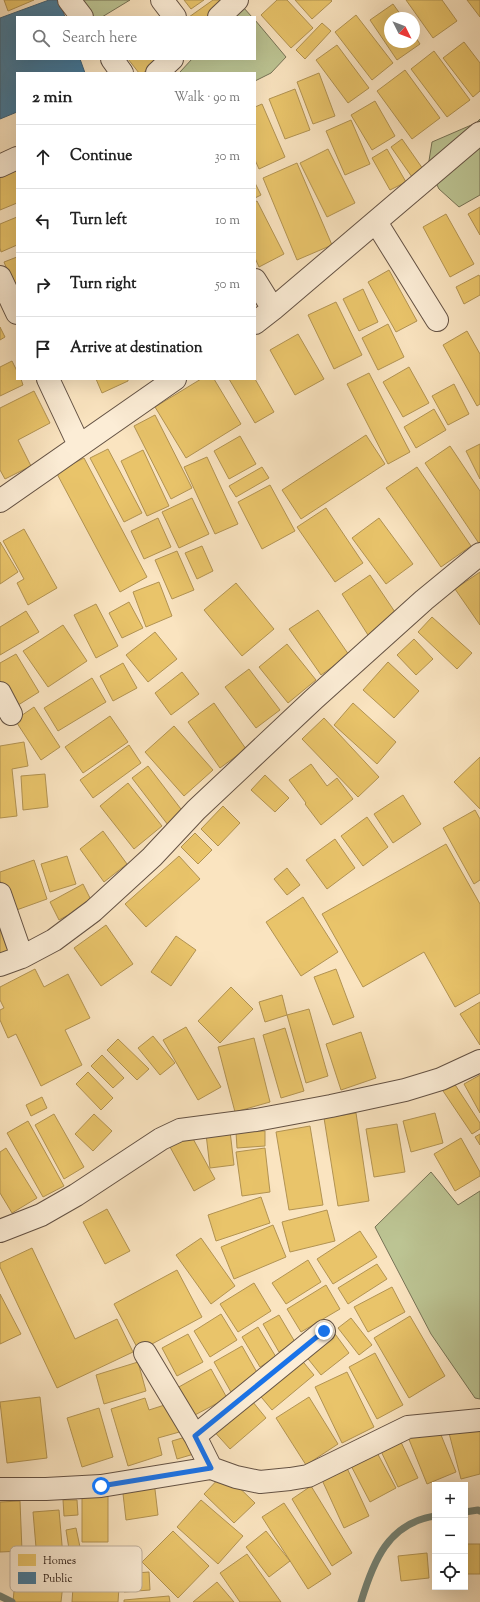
<!DOCTYPE html>
<html lang="en">
<head>
<meta charset="utf-8">
<style>
  :root { --surface:#fff; --page:#f2f2f2; --text:#222; --muted:#767676; --line:#e0e0e0 }
  body { margin:0; font-family:"Sorts Mill Goudy",serif; background:var(--page); color:var(--text) }
  .controls { position:absolute; right:12px; bottom:12px; display:grid; overflow:hidden; border-radius:0px; box-shadow:0 4px 16px #0002 }
  .controls button { width:36px; height:36px; display:grid; place-items:center; padding:0; border:0; border-bottom:1px solid var(--line); background:var(--surface); color:var(--text); font:20px sans-serif }
  .compass { position:absolute; left:384px; top:12px; width:36px; height:36px; border-radius:50%; background:var(--surface); box-shadow:0 4px 16px #0002; rotate:132deg }
  .stop { position:absolute; width:12px; height:12px; margin:-9px; border:3px solid #1a73e8; border-radius:50%; background:#fff }
  .stop.end { background:#1a73e8; border-color:#fff; box-shadow:0 1px 4px #0008 }
  .list { margin:0; padding:0; list-style:none }
  h2 { display:flex; justify-content:space-between; align-items:center; height:52px; margin:0; padding:0 16px; font-size:17px }
  h2 small { font-size:13px; font-weight:400; color:var(--muted) }
  .list li { display:grid; grid-template-columns:26px 1fr auto; gap:12px; align-items:center; box-sizing:border-box; height:64px; padding:0 16px; border-top:1px solid var(--line) }
  .list b { display:block; font-size:15px; white-space:nowrap }
  .list em { font-size:13px; font-style:normal; color:var(--muted) }
  .icon { flex:none; width:22px; height:22px; fill:none; stroke:currentColor; stroke-width:2; stroke-linecap:round; stroke-linejoin:round }
  .map { position:relative; flex:none; width:480px; height:1602px; overflow:hidden }
  .search { position:absolute; background:var(--surface); box-shadow:0 4px 16px #0002; left:16px; top:16px; width:240px; height:44px; display:flex; align-items:center; gap:10px; box-sizing:border-box; padding:0 14px; border-radius:0px; color:var(--muted); font-size:15px }
  .panel { position:absolute; background:var(--surface); box-shadow:0 4px 16px #0002; left:16px; top:72px; width:240px; height:308px; border-radius:0px }
  .map>svg:first-child { display:block }
</style>
</head>
<body>
<div class="map">
<svg width="480" height="1602" viewBox="0 0 480 1602">
  <rect width="100%" height="100%" fill="#fae4c0"/>
  <filter id="stains"><feTurbulence type="fractalNoise" baseFrequency=".005" numOctaves="4"/><feColorMatrix values="0 0 0 0 .2 0 0 0 0 .09 0 0 0 0 .02 0 0 0 .5 -.17"/></filter>
  <radialGradient id="worn" r=".72"><stop offset=".6" stop-color="#630" stop-opacity="0"/><stop offset="1" stop-color="#630" stop-opacity=".3"/></radialGradient>
  <path fill="#bcc493" stroke="#777356" d="M 74,0 L 130,0 L 102,17 L 86,17 Z
    M 243,7 L 252,17 L 233,17 Z
    M 255,20 L 286,57 L 271,73 L 255,81 L 255,73 L 181,73 L 180,72 L 192,59 L 255,59 Z
    M 480,119 L 480,195 L 459,207 L 439,189 L 428,167 L 432,142 L 476,123 Z
    M 431,1172 L 458,1205 L 480,1191 L 480,1399 L 475,1398 L 431,1334 L 375,1227 Z"/>
  <path fill="#e9c46a" stroke="#b29352" d="M 4,0 L 34,0 L 8,11 Z
    M 184,0 L 204,0 L 191,9 Z
    M 213,0 L 230,0 L 207,17 L 189,17 Z
    M 277,0 L 287,0 L 313,28 L 291,48 L 261,15 Z
    M 295,0 L 331,0 L 332,1 L 312,19 Z
    M 406,0 L 442,0 L 457,21 L 433,38 Z
    M 467,0 L 480,0 L 480,17 Z
    M 393,4 L 403,18 L 390,18 L 390,42 L 414,42 L 414,35 L 420,44 L 397,60 L 370,20 Z
    M 356,15 L 393,63 L 372,80 L 335,32 Z
    M 322,23 L 331,31 L 305,59 L 296,50 Z
    M 464,42 L 480,63 L 480,91 L 473,97 L 443,58 Z
    M 337,45 L 369,88 L 348,103 L 316,60 Z
    M 434,51 L 470,100 L 447,117 L 411,69 Z
    M 128,59 L 161,59 L 143,73 L 139,73 Z
    M 405,70 L 440,118 L 412,139 L 377,91 Z
    M 319,73 L 335,116 L 313,124 L 297,82 Z
    M 295,89 L 310,130 L 285,139 L 269,99 Z
    M 375,101 L 395,136 L 372,150 L 351,115 Z
    M 262,104 L 285,157 L 259,169 L 255,160 L 255,107 Z
    M 351,120 L 370,164 L 345,175 L 326,131 Z
    M 402,139 L 423,169 L 412,177 L 391,147 Z
    M 328,149 L 355,203 L 327,217 L 300,163 Z
    M 387,149 L 406,182 L 390,190 L 372,158 Z
    M 17,163 L 17,203 L 0,210 L 0,170 Z
    M 297,163 L 332,245 L 297,260 L 263,178 Z
    M 255,183 L 261,195 L 255,198 Z
    M 257,201 L 284,254 L 259,267 L 255,258 L 255,202 Z
    M 480,207 L 480,235 L 468,214 Z
    M 446,214 L 474,264 L 450,277 L 423,227 Z
    M 17,217 L 17,245 L 1,252 L 0,248 L 0,224 Z
    M 17,257 L 17,283 L 13,284 L 4,262 Z
    M 389,270 L 417,321 L 396,332 L 368,282 Z
    M 479,275 L 480,277 L 480,295 L 464,304 L 456,287 Z
    M 363,289 L 378,322 L 359,331 L 343,299 Z
    M 336,302 L 362,355 L 334,369 L 308,315 Z
    M 388,324 L 404,357 L 378,370 L 362,338 Z
    M 0,327 L 5,337 L 0,340 Z
    M 467,331 L 480,354 L 480,404 L 477,406 L 443,345 Z
    M 298,334 L 324,379 L 295,395 L 270,350 Z
    M 12,361 L 17,371 L 17,379 L 21,379 L 23,385 L 0,396 L 0,367 Z
    M 409,367 L 429,403 L 403,417 L 383,382 Z
    M 369,373 L 410,452 L 388,464 L 347,384 Z
    M 96,379 L 128,379 L 128,381 L 102,393 Z
    M 201,379 L 214,379 L 241,424 L 186,458 L 155,407 Z
    M 229,379 L 255,379 L 274,412 L 255,423 Z
    M 454,384 L 469,414 L 448,425 L 432,396 Z
    M 34,391 L 50,423 L 18,440 L 31,466 L 5,479 L 0,470 L 0,408 Z
    M 434,409 L 446,430 L 416,448 L 404,427 Z
    M 155,415 L 192,488 L 171,499 L 134,426 Z
    M 366,435 L 385,464 L 301,519 L 282,490 Z
    M 240,436 L 256,464 L 229,479 L 214,451 Z
    M 480,444 L 480,479 L 466,451 Z
    M 450,446 L 480,491 L 480,545 L 425,463 Z
    M 108,449 L 142,513 L 124,522 L 90,458 Z
    M 143,450 L 169,506 L 147,516 L 121,461 Z
    M 207,457 L 238,524 L 215,534 L 184,467 Z
    M 84,458 L 147,577 L 120,592 L 56,472 Z
    M 262,467 L 269,478 L 236,497 L 229,486 Z
    M 417,467 L 471,546 L 441,567 L 386,488 Z
    M 270,485 L 295,531 L 262,549 L 238,502 Z
    M 192,498 L 209,534 L 179,548 L 162,512 Z
    M 326,508 L 363,563 L 335,582 L 297,527 Z
    M 158,518 L 171,547 L 144,559 L 131,531 Z
    M 379,518 L 413,564 L 386,584 L 352,538 Z
    M 24,529 L 57,588 L 28,605 L 17,583 L 24,579 L 3,541 Z
    M 0,542 L 18,572 L 0,584 Z
    M 202,546 L 213,571 L 197,579 L 185,553 Z
    M 177,551 L 194,590 L 172,599 L 155,560 Z
    M 480,572 L 480,625 L 455,589 Z
    M 370,575 L 397,615 L 368,635 L 342,594 Z
    M 159,582 L 172,616 L 146,627 L 133,592 Z
    M 236,583 L 274,629 L 242,656 L 204,610 Z
    M 129,602 L 143,628 L 122,638 L 109,613 Z
    M 96,604 L 118,646 L 96,658 L 74,615 Z
    M 318,610 L 349,655 L 321,675 L 289,629 Z
    M 26,611 L 39,632 L 0,655 L 0,627 Z
    M 432,617 L 472,653 L 457,669 L 418,632 Z
    M 63,625 L 87,661 L 48,687 L 23,651 Z
    M 155,632 L 177,659 L 148,682 L 126,655 Z
    M 414,639 L 433,659 L 416,675 L 397,655 Z
    M 287,644 L 316,680 L 288,703 L 259,667 Z
    M 16,654 L 39,692 L 15,707 L 0,681 L 0,663 Z
    M 388,662 L 419,691 L 394,718 L 363,690 Z
    M 123,663 L 137,688 L 113,701 L 100,676 Z
    M 249,669 L 280,710 L 256,728 L 225,687 Z
    M 182,672 L 199,694 L 171,715 L 155,693 Z
    M 92,678 L 106,702 L 58,731 L 44,708 Z
    M 214,703 L 246,749 L 220,768 L 188,722 Z
    M 353,703 L 396,742 L 377,764 L 334,725 Z
    M 34,707 L 60,747 L 41,760 L 15,720 Z
    M 110,716 L 128,742 L 83,773 L 65,747 Z
    M 324,718 L 379,777 L 358,797 L 302,739 Z
    M 174,726 L 213,770 L 184,796 L 145,752 Z
    M 24,742 L 28,766 L 12,769 L 17,816 L 0,818 L 0,746 Z
    M 129,745 L 141,763 L 93,798 L 80,780 Z
    M 480,757 L 480,809 L 454,782 Z
    M 311,764 L 327,786 L 337,778 L 353,799 L 321,825 L 305,804 L 306,803 L 289,780 Z
    M 148,766 L 184,813 L 168,825 L 132,778 Z
    M 45,774 L 48,807 L 23,810 L 21,776 Z
    M 265,775 L 289,798 L 275,812 L 251,790 Z
    M 128,783 L 162,826 L 134,849 L 100,806 Z
    M 403,795 L 421,824 L 393,843 L 374,814 Z
    M 223,806 L 240,823 L 218,846 L 201,829 Z
    M 475,810 L 480,819 L 480,880 L 474,884 L 443,828 Z
    M 367,817 L 388,847 L 363,866 L 341,836 Z
    M 103,831 L 127,864 L 104,882 L 80,849 Z
    M 195,833 L 212,850 L 198,864 L 181,847 Z
    M 335,839 L 355,868 L 327,889 L 306,860 Z
    M 446,844 L 480,904 L 480,993 L 455,1007 L 424,952 L 363,987 L 322,914 Z
    M 67,856 L 76,884 L 50,892 L 41,864 Z
    M 179,856 L 200,879 L 146,927 L 125,904 Z
    M 34,860 L 47,899 L 11,912 L 0,880 L 0,872 Z
    M 287,868 L 300,885 L 287,895 L 274,879 Z
    M 83,884 L 92,902 L 59,920 L 50,902 Z
    M 303,897 L 338,952 L 301,976 L 266,922 Z
    M 0,902 L 16,952 L 0,957 Z
    M 106,925 L 133,964 L 101,986 L 74,948 Z
    M 176,936 L 196,950 L 171,986 L 151,972 Z
    M 35,969 L 44,987 L 68,974 L 90,1018 L 65,1030 L 82,1065 L 41,1086 L 16,1034 L 8,1038 L 0,1020 L 0,1010 L 4,1008 L 0,1000 L 0,987 Z
    M 336,969 L 354,1017 L 333,1025 L 314,977 Z
    M 231,987 L 253,1009 L 220,1043 L 198,1021 Z
    M 282,995 L 287,1015 L 265,1022 L 259,1002 Z
    M 480,1002 L 480,1045 L 460,1014 Z
    M 309,1009 L 328,1076 L 306,1083 L 287,1015 Z
    M 186,1027 L 221,1087 L 198,1100 L 163,1040 Z
    M 285,1028 L 304,1091 L 281,1098 L 263,1035 Z
    M 361,1032 L 376,1078 L 341,1090 L 326,1044 Z
    M 153,1036 L 175,1063 L 160,1075 L 138,1048 Z
    M 254,1038 L 270,1102 L 235,1112 L 218,1047 Z
    M 118,1039 L 149,1069 L 137,1080 L 107,1050 Z
    M 102,1055 L 124,1078 L 113,1088 L 91,1066 Z
    M 88,1072 L 113,1098 L 101,1110 L 76,1084 Z
    M 480,1075 L 480,1113 L 464,1084 Z
    M 450,1077 L 480,1123 L 480,1129 L 472,1134 L 439,1085 Z
    M 42,1097 L 47,1108 L 31,1116 L 26,1105 Z
    M 356,1113 L 369,1201 L 338,1206 L 324,1118 Z
    M 435,1113 L 443,1143 L 411,1152 L 403,1121 Z
    M 54,1114 L 84,1167 L 64,1179 L 35,1125 Z
    M 94,1114 L 112,1131 L 93,1151 L 75,1134 Z
    M 28,1121 L 64,1186 L 43,1197 L 7,1133 Z
    M 397,1124 L 405,1172 L 374,1177 L 366,1129 Z
    M 310,1126 L 323,1205 L 289,1210 L 276,1132 Z
    M 230,1131 L 234,1165 L 210,1168 L 206,1134 Z
    M 265,1131 L 265,1146 L 237,1148 L 236,1132 Z
    M 480,1134 L 480,1145 L 475,1137 Z
    M 191,1135 L 215,1179 L 194,1191 L 170,1147 Z
    M 461,1138 L 480,1172 L 480,1176 L 455,1191 L 434,1154 Z
    M 6,1148 L 37,1198 L 12,1213 L 0,1193 L 0,1152 Z
    M 265,1148 L 270,1192 L 242,1196 L 236,1152 Z
    M 261,1197 L 270,1223 L 216,1241 L 208,1215 Z
    M 107,1209 L 130,1251 L 105,1264 L 83,1222 Z
    M 327,1210 L 335,1241 L 290,1252 L 282,1222 Z
    M 273,1225 L 286,1257 L 234,1279 L 221,1247 Z
    M 360,1231 L 377,1257 L 333,1284 L 317,1259 Z
    M 201,1238 L 235,1286 L 211,1304 L 176,1255 Z
    M 32,1248 L 75,1339 L 117,1319 L 133,1352 L 57,1388 L 0,1267 L 0,1263 Z
    M 308,1260 L 321,1282 L 286,1304 L 272,1283 Z
    M 377,1264 L 387,1279 L 348,1304 L 338,1288 Z
    M 177,1270 L 202,1317 L 139,1351 L 114,1304 Z
    M 254,1283 L 271,1311 L 238,1332 L 220,1304 Z
    M 326,1285 L 340,1309 L 301,1332 L 287,1309 Z
    M 392,1287 L 405,1312 L 368,1332 L 354,1307 Z
    M 0,1294 L 21,1334 L 0,1344 Z
    M 221,1314 L 237,1340 L 210,1357 L 194,1331 Z
    M 279,1315 L 295,1342 L 279,1352 L 263,1324 Z
    M 410,1316 L 445,1376 L 409,1398 L 374,1338 Z
    M 351,1318 L 372,1345 L 359,1355 L 338,1328 Z
    M 258,1327 L 276,1357 L 260,1367 L 242,1337 Z
    M 330,1327 L 349,1353 L 321,1375 L 301,1350 Z
    M 188,1334 L 203,1362 L 177,1376 L 162,1348 Z
    M 242,1346 L 259,1376 L 231,1392 L 214,1362 Z
    M 375,1353 L 403,1405 L 377,1419 L 349,1367 Z
    M 299,1357 L 314,1375 L 272,1410 L 257,1392 Z
    M 138,1362 L 146,1391 L 104,1404 L 96,1375 Z
    M 211,1369 L 227,1398 L 193,1416 L 177,1388 Z
    M 347,1372 L 374,1427 L 342,1443 L 315,1387 Z
    M 248,1396 L 266,1418 L 230,1449 L 211,1428 Z
    M 40,1397 L 47,1458 L 7,1463 L 0,1402 Z
    M 309,1397 L 338,1444 L 306,1465 L 276,1418 Z
    M 145,1398 L 149,1410 L 174,1402 L 183,1431 L 158,1438 L 162,1455 L 128,1466 L 111,1409 Z
    M 99,1408 L 113,1457 L 82,1467 L 67,1418 Z
    M 480,1424 L 480,1474 L 461,1479 L 449,1433 Z
    M 437,1425 L 456,1472 L 427,1484 L 408,1437 Z
    M 189,1436 L 194,1454 L 177,1459 L 172,1441 Z
    M 399,1438 L 418,1478 L 398,1487 L 379,1447 Z
    M 374,1447 L 396,1488 L 370,1502 L 348,1460 Z
    M 347,1468 L 369,1516 L 344,1528 L 322,1480 Z
    M 224,1473 L 255,1503 L 234,1523 L 204,1494 Z
    M 154,1481 L 158,1515 L 126,1520 L 122,1485 Z
    M 311,1486 L 352,1553 L 332,1566 L 292,1499 Z
    M 82,1496 L 108,1496 L 108,1542 L 82,1542 Z
    M 63,1500 L 77,1500 L 78,1515 L 64,1516 Z
    M 201,1500 L 243,1536 L 218,1564 L 177,1527 Z
    M 20,1501 L 22,1551 L 0,1552 L 0,1502 Z
    M 284,1503 L 331,1574 L 308,1589 L 262,1517 Z
    M 59,1510 L 64,1568 L 38,1571 L 33,1512 Z
    M 76,1528 L 80,1547 L 69,1549 L 66,1530 Z
    M 173,1531 L 209,1566 L 178,1598 L 142,1562 Z
    M 266,1531 L 290,1561 L 269,1577 L 246,1547 Z
    M 465,1544 L 480,1544 L 480,1574 L 465,1574 Z
    M 427,1553 L 429,1578 L 401,1581 L 398,1556 Z
    M 247,1554 L 281,1602 L 240,1602 L 220,1573 Z
    M 75,1556 L 121,1558 L 118,1602 L 72,1602 Z
    M 149,1572 L 150,1590 L 124,1592 L 123,1574 Z
    M 15,1580 L 63,1584 L 61,1602 L 13,1602 Z
    M 217,1582 L 234,1602 L 193,1602 Z
    M 169,1596 L 170,1602 L 124,1602 L 124,1600 Z"/>
  <path fill="#457b9d" stroke="#3f6076" d="M 49,0 L 59,0 L 65,17 L 17,17 L 17,59 L 80,59 L 85,73 L 17,73 L 17,112 L 0,119 L 0,18 Z"/>
  <g fill="none" stroke-linecap="round" stroke-linejoin="round">
    <path stroke="#738072" stroke-width="7" d="M 465,1512 L 478,1510 L 480,1511
      M 0,1596 L 12,1602
      M 361,1602 C 373,1562 388,1523 435,1516"/>
    <defs>
      <path id="minor" d="M 69,0 L 82,17
        M 162,0 L 175,17
        M 219,17 L 237,0
        M 112,59 L 122,73
        M 157,73 L 172,59
        M 0,166 L 17,158
        M 376,222 L 437,320
        M 0,277 L 17,313
        M 255,280 L 273,309
        M 255,323 L 273,309 L 480,133
        M 48,379 L 79,445
        M 0,501 L 175,379
        M 0,693 L 11,714
        M 0,894 L 22,957
        M 0,965 L 22,957 L 54,940 L 93,911 L 152,857 L 196,810 L 314,699 L 424,600 L 480,554
        M 0,1231 L 41,1215 L 76,1195 L 161,1139 L 180,1130 L 256,1120 L 331,1106 L 405,1090 L 441,1079 L 480,1061
        M 145,1353 L 195,1436 L 211,1468
        M 195,1436 L 324,1331
        M 0,1489 L 46,1489 L 101,1486 L 211,1468 L 236,1477 L 260,1482 L 290,1479 L 308,1476 L 408,1427 L 480,1420"/>
    </defs>
    <use href="#minor" stroke="#645244" stroke-width="24"/>
    <use href="#minor" stroke="#fcedd6" stroke-width="22"/>
  </g>
  <g fill="none" stroke-linecap="round" stroke-linejoin="round">
    <path stroke="#1a73e8" stroke-width="5" d="M 101,1486 L 211,1468 L 195,1436 L 324,1331"/>
  </g>
  <rect x="10" y="1546" width="132" height="46" rx="6" fill="#fcedd6" stroke="#bfb09e" stroke-width="1"/>
  <rect x="18" y="1554" width="18" height="12" fill="#e9c46a"/>
  <rect x="18" y="1572" width="18" height="12" fill="#457b9d"/>
  <g font-size="11" fill="#32221a">
    <text x="43" y="1564">Homes</text>
    <text x="43" y="1582">Public</text>
  </g>
  <rect width="100%" height="100%" filter="url(#stains)"/>
  <rect width="100%" height="100%" fill="url(#worn)"/>
</svg>
<div class="controls">
<button>+</button>
<button>−</button>
<button><svg class="icon" aria-label="locate" viewBox="0 0 24 24"><circle cx="12" cy="12" r="6"/><path d="M12 2v4M12 18v4M2 12h4M18 12h4"/></svg></button>
</div>
<svg class="compass" viewBox="-18 -18 36 36"><path d="M0-13l5 13h-10z" fill="#e53935"/><path d="M0 13l5-13h-10z" fill="#767676"/></svg>
<div class="stop" style="left:101px;top:1486px"></div>
<div class="stop end" style="left:324px;top:1331px"></div>
<div class="search"><svg class="icon" aria-label="search" viewBox="0 0 24 24"><circle cx="10" cy="10" r="6"/><path d="M15 15l6 6"/></svg>Search here</div>
<section class="panel">
<h2>2 min<small>Walk · 90 m</small></h2>
<ul class="list">
<li><svg class="icon" aria-label="ahead" viewBox="0 0 24 24"><path d="M12 20V5M6 11l6-6 6 6"/></svg><div><b>Continue</b></div><em>30 m</em></li>
<li><svg class="icon" aria-label="left" viewBox="0 0 24 24"><path d="M17 20v-9H6M10 6l-5 5 5 5"/></svg><div><b>Turn left</b></div><em>10 m</em></li>
<li><svg class="icon" aria-label="right" viewBox="0 0 24 24"><path d="M7 20v-9h11M14 6l5 5-5 5"/></svg><div><b>Turn right</b></div><em>50 m</em></li>
<li><svg class="icon" aria-label="arrive" viewBox="0 0 24 24"><path d="M6 21V4h12l-3 4 3 4H6"/></svg><div><b>Arrive at destination</b></div></li>
</ul>
</section>
</div>
</body>
</html>
